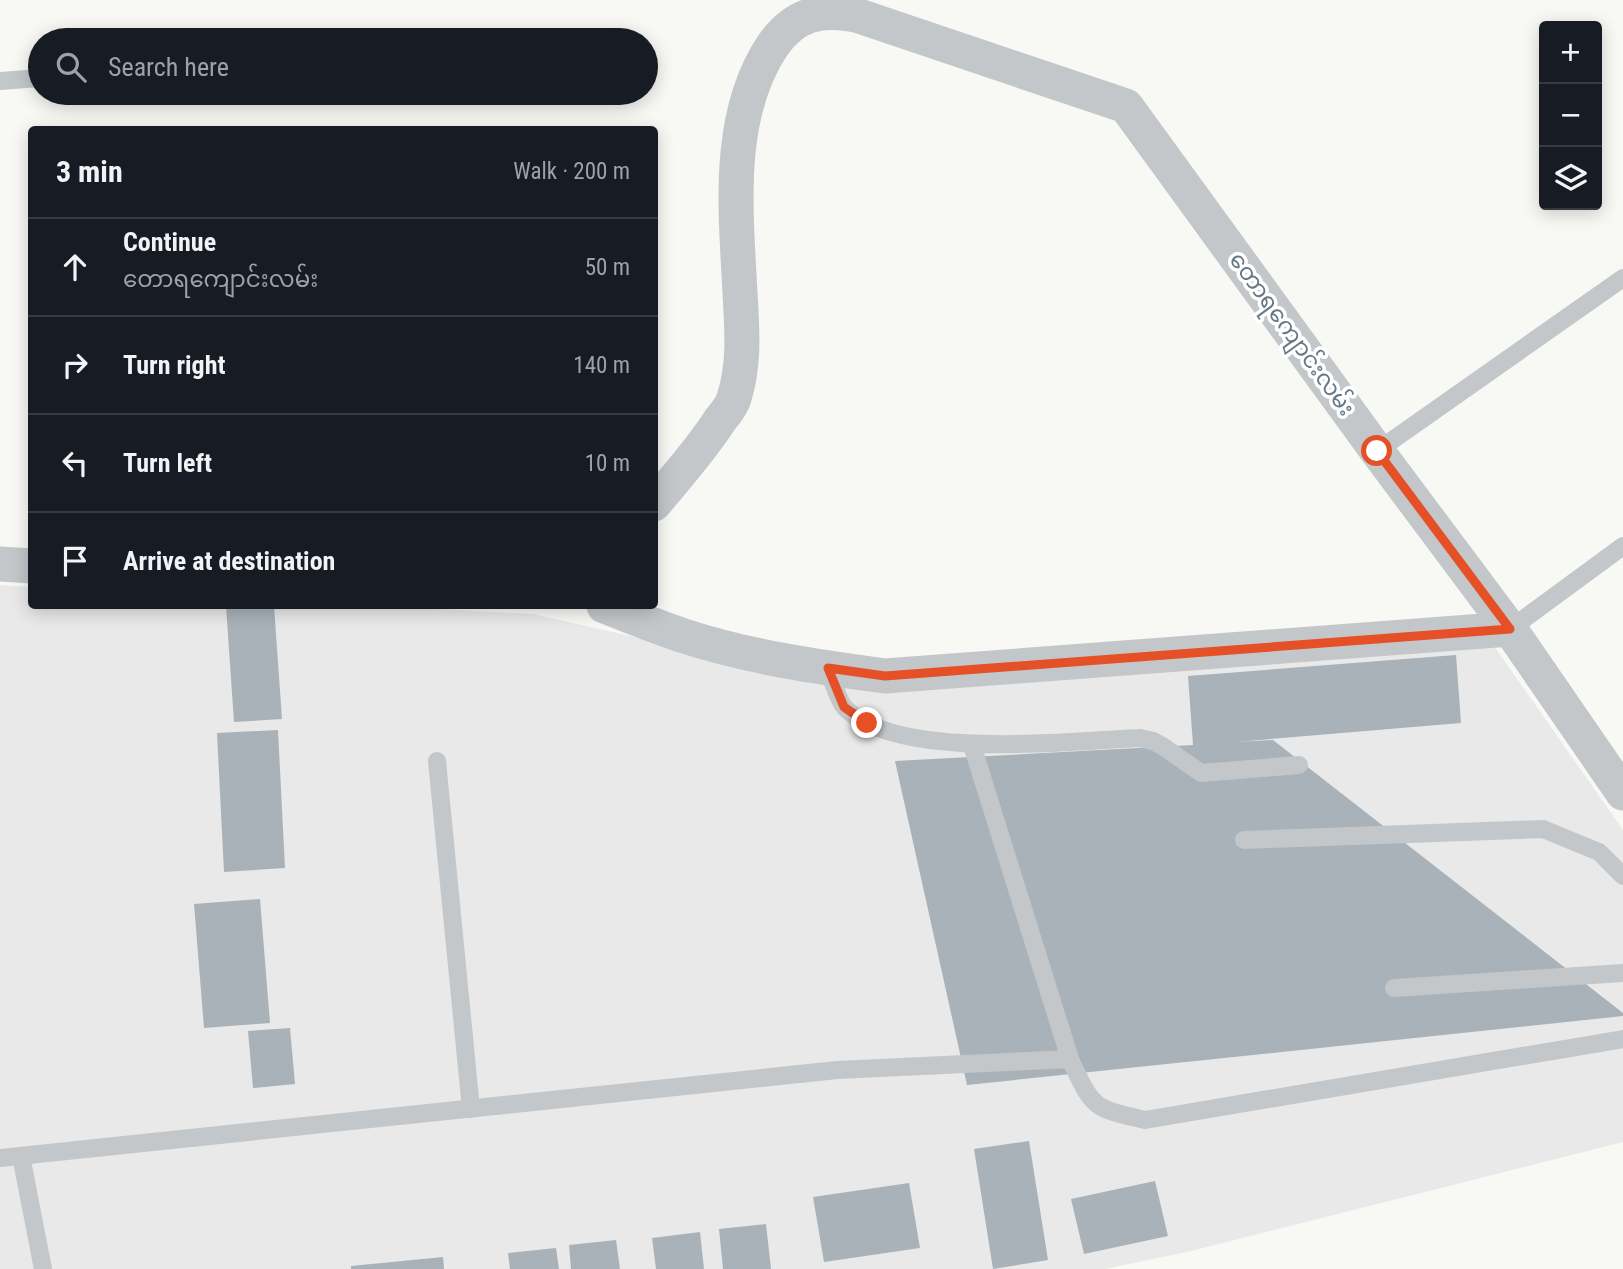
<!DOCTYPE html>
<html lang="en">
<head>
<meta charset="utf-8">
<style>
  :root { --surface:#171b24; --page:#242831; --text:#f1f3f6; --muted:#9ea1a6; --line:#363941 }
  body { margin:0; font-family:"Roboto Condensed","Noto Sans Myanmar",sans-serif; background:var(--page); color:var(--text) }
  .controls { position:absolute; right:21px; top:21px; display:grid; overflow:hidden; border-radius:7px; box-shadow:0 4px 18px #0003 }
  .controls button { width:63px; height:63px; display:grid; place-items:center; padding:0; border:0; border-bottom:2px solid var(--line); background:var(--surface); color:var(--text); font:35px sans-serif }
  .stop { position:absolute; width:21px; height:21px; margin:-16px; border:5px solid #e55027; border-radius:50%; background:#fff }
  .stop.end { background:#e55027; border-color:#fff; box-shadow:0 2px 7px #0008 }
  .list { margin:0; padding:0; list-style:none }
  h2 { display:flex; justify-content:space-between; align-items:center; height:91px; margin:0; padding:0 28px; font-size:30px }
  h2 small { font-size:23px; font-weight:400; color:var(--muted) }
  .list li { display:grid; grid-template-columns:46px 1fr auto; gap:21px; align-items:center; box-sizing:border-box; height:98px; padding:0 28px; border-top:2px solid var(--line) }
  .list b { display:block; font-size:26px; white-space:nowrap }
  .list p { margin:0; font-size:23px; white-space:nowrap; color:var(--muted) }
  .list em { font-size:23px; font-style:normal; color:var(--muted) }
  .icon { flex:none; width:38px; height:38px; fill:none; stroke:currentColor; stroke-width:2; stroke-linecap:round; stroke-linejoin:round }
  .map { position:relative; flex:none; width:1623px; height:1269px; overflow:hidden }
  .search { position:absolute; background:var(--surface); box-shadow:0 4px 18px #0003; left:28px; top:28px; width:630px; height:77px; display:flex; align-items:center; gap:18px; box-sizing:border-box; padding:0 24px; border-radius:38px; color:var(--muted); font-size:26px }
  .panel { position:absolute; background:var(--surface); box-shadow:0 4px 18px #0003; left:28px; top:126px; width:630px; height:483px; border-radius:7px }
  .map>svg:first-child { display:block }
</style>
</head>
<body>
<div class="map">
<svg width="1623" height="1269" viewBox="0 0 1623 1269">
  <rect width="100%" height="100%" fill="#f8f8f5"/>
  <path fill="#e8e9e8" d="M 0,585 L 31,587 L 32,606 L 377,606 L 533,614 L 864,689 L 1487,636 L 1623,830 L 1623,1142 L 1191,1251 L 1105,1269 L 0,1269 Z"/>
  <path fill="#a9b2b8" d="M 226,606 L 274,606 L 282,719 L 234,722 Z
    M 1456,655 L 1461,723 L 1235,742 L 1273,740 L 1623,1013 L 1623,1016 L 967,1085 L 895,761 L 1193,745 L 1188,676 Z
    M 278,730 L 285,868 L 224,872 L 217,733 Z
    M 260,899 L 270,1023 L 204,1028 L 194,904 Z
    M 290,1028 L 295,1084 L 253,1088 L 248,1031 Z
    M 1029,1141 L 1048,1260 L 993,1269 L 974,1149 Z
    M 1155,1181 L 1168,1236 L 1084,1254 L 1071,1199 Z
    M 909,1183 L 920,1248 L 824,1262 L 813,1197 Z
    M 766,1224 L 771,1269 L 723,1269 L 719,1229 Z
    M 700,1232 L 704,1269 L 656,1269 L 652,1238 Z
    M 616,1240 L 620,1269 L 571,1269 L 569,1245 Z
    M 556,1248 L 559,1269 L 510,1269 L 508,1253 Z
    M 443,1257 L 444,1269 L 351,1269 L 351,1266 Z"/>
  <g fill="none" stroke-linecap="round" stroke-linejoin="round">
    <path stroke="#c3c7ca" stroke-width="18" d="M 0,81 L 40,78
      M 1377,451 L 1623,278
      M 1510,629 L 1623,546
      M 828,669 C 833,680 837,699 845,708 C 898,761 1068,741 1140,738 L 1153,741 L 1164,747 L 1201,773 L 1299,765
      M 972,745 L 1070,1059 C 1093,1108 1092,1108 1145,1120 L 1623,1039
      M 437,761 L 471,1109
      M 1244,840 L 1543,829 L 1599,852 L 1623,876
      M 1394,988 L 1623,973
      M 21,1156 L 43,1269
      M 0,1158 L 837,1070 L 1070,1059"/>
    <path stroke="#c3c7ca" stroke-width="35" d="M 654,504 C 677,476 701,450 720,420 C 725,414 732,406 734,398 C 745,364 742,328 740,293 C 736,212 725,116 773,45 C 795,14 821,8 856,15 L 1126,106 L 1377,451 L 1510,629 L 1623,793
      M 0,564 L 32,566
      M 604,606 C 630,616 657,627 684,636 C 749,657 817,667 885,676 L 1510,629"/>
  </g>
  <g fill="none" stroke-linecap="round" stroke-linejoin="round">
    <path stroke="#e55027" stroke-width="9" d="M 867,723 L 844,707 L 828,668 L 885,676 L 1510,629 L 1377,451"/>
  </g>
  <g text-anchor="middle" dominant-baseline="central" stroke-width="7" stroke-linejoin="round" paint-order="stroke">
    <g font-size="23" fill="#667886" stroke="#fff">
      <text transform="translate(1292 334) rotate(54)">တောရကျောင်းလမ်း</text>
    </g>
  </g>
</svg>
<div class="controls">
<button>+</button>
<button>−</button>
<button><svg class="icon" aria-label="layers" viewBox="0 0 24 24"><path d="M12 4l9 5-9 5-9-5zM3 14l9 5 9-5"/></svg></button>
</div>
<div class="stop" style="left:1377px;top:451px"></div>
<div class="stop end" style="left:867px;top:723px"></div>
<div class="search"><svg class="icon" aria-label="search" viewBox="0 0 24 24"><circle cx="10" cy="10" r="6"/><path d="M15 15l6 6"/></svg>Search here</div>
<section class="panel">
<h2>3 min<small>Walk · 200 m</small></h2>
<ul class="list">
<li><svg class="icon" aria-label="ahead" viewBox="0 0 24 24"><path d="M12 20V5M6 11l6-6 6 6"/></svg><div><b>Continue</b><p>တောရကျောင်းလမ်း</p></div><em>50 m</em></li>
<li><svg class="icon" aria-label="right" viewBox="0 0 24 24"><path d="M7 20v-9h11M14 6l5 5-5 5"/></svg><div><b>Turn right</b></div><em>140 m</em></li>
<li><svg class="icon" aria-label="left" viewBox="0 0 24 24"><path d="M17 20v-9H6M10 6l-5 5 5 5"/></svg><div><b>Turn left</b></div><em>10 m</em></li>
<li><svg class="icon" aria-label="arrive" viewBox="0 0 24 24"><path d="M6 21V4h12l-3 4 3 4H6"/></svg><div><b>Arrive at destination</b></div></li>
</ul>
</section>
</div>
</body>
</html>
